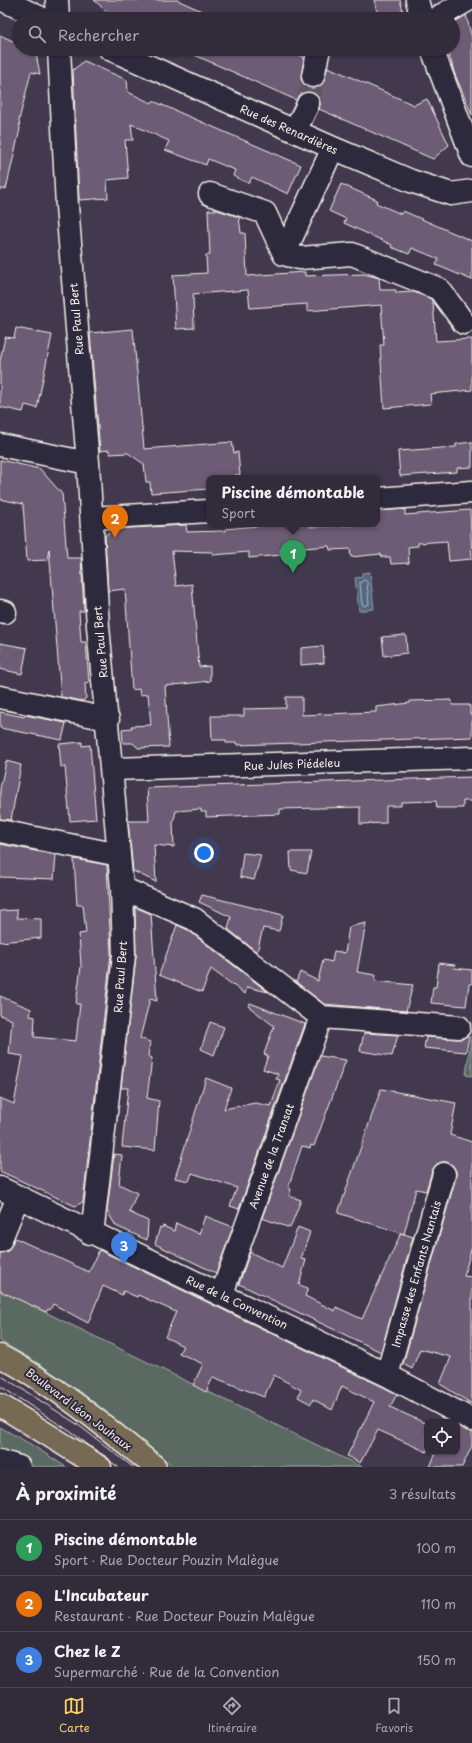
<!DOCTYPE html>
<html lang="fr">
<head>
<meta charset="utf-8">
<style>
  :root { --surface:#322b3a; --page:#3d3745; --text:#f1f3f6; --muted:#a8a7af; --line:#4d4754; --accent:#ffd166 }
  body { margin:0; font-family:"Playpen Sans",sans-serif; background:var(--page); color:var(--text) }
  .controls { position:absolute; right:12px; bottom:12px; display:grid; overflow:hidden; border-radius:8px; box-shadow:0 1px 3px #0004 }
  .controls button { width:36px; height:36px; display:grid; place-items:center; padding:0; border:0; border-bottom:1px solid var(--line); background:var(--surface); color:var(--text); font:20px sans-serif }
  .you { position:absolute; left:204px; top:853px; width:14px; height:14px; margin:-10px; border:3px solid #fff; border-radius:50%; background:#1a73e8; box-shadow:0 0 0 6px #1a73e833 }
  .badge { display:grid; place-items:center; width:26px; height:26px; border-radius:50%; background:var(--accent); color:#fff; font-size:13px; font-weight:700 }
  .pin { position:absolute; translate:-50% -33px; filter:drop-shadow(0 1px 2px #0008) }
  .pin::after { content:''; position:absolute; top:21px; width:14px; height:12px; background:inherit; clip-path:polygon(0 0,100% 0,50% 100%) }
  .popup { position:absolute; left:206px; top:475px; width:174px; height:52px; box-sizing:border-box; display:grid; place-content:center; border-radius:8px; background:var(--surface); filter:drop-shadow(0 1px 3px #0005); font-size:13px; white-space:nowrap; color:var(--muted) }
  .popup b { font-size:15px; color:var(--text) }
  .popup::after { content:''; position:absolute; left:50%; top:100%; margin-left:-8px; border:8px solid transparent; border-top-color:var(--surface) }
  .list { margin:0; padding:0; list-style:none }
  h2 { display:flex; justify-content:space-between; align-items:center; height:52px; margin:0; padding:0 16px; font-size:17px }
  h2 small { font-size:13px; font-weight:400; color:var(--muted) }
  .list li { display:grid; grid-template-columns:26px 1fr auto; gap:12px; align-items:center; box-sizing:border-box; height:56px; padding:0 16px; border-top:1px solid var(--line) }
  .list b { display:block; font-size:15px; white-space:nowrap }
  .list p { margin:0; font-size:13px; white-space:nowrap; color:var(--muted) }
  .list em { font-size:13px; font-style:normal; color:var(--muted) }
  .icon { flex:none; width:22px; height:22px; fill:none; stroke:currentColor; stroke-width:2; stroke-linecap:round; stroke-linejoin:round }
  .map { position:relative; flex:none; width:472px; height:1467px; overflow:hidden }
  .search { position:absolute; background:var(--surface); box-shadow:0 1px 3px #0004; left:12px; right:12px; top:12px; height:44px; display:flex; align-items:center; gap:10px; box-sizing:border-box; padding:0 14px; border-radius:22px; color:var(--muted); font-size:15px }
  .sheet { height:220px; background:var(--surface) }
  nav { display:flex; justify-content:space-around; align-items:center; box-sizing:border-box; height:56px; border-top:1px solid var(--line); background:var(--surface); font-size:11px; color:var(--muted) }
  nav a { display:grid; justify-items:center; gap:2px }
  nav .on { color:var(--accent) }
  .map>svg:first-child { display:block }
</style>
</head>
<body>
<div class="map">
<svg width="472" height="1467" viewBox="0 0 472 1467">
  <rect width="100%" height="100%" fill="#42394e"/>
  <filter id="ink" filterUnits="userSpaceOnUse"><feTurbulence type="fractalNoise" baseFrequency=".025" numOctaves="2"/><feDisplacementMap in="SourceGraphic" scale="8" xChannelSelector="R" yChannelSelector="G"/><feConvolveMatrix kernelMatrix="1 2 1 2 8 2 1 2 1" color-interpolation-filters="sRGB"/></filter>
  <g filter="url(#ink)">
    <path fill="#5a6b62" stroke="#a7aea5" d="M 472,1031 L 472,1076 L 466,1075 Z
      M 0,1290 L 362,1467 L 174,1467 L 83,1394 L 38,1363 L 0,1341 Z
      M 0,1427 L 32,1445 L 66,1467 L 34,1467 L 26,1461 L 0,1450 Z"/>
    <path fill="#53677f" stroke="#939ea9" d="M 370,572 L 374,609 L 359,611 L 355,578 L 362,577 L 362,573 Z"/>
    <g fill="none" stroke-linecap="round" stroke-linejoin="round">
      <path stroke="#b4babe" stroke-width="1" d="M 365,580 L 367,582 L 369,604 L 364,606 L 362,604 L 360,583 Z"/>
    </g>
    <path fill="#6d5b75" stroke="#f4f1e8" d="M 94,0 L 177,0 L 220,19 L 115,19 Z
      M 374,0 L 400,0 L 405,19 L 379,19 Z
      M 466,15 L 472,38 L 472,115 L 454,72 L 448,49 L 453,49 L 453,23 Z
      M 0,35 L 19,44 L 19,49 L 32,50 L 36,54 L 40,74 L 31,72 L 19,120 L 20,129 L 6,189 L 0,189 Z
      M 181,49 L 285,49 L 304,57 L 301,79 L 304,85 L 310,88 L 317,88 L 322,84 L 328,67 L 414,105 L 427,99 L 449,145 L 433,159 L 319,109 L 320,103 L 318,97 L 313,93 L 307,92 L 301,94 L 296,100 Z
      M 84,61 L 127,80 L 128,92 L 151,103 L 153,101 L 301,165 L 288,194 L 252,177 L 249,183 L 241,180 L 233,176 L 235,170 L 208,159 L 206,165 L 165,150 L 169,141 L 131,124 L 133,140 L 125,140 L 128,178 L 107,180 L 108,198 L 79,200 L 73,70 Z
      M 341,184 L 377,200 L 376,203 L 401,214 L 403,211 L 472,241 L 472,280 L 436,265 L 439,259 L 412,248 L 409,254 L 391,247 L 392,245 L 344,223 L 346,219 L 329,211 Z
      M 208,210 L 217,210 L 239,217 L 241,233 L 245,233 L 247,276 L 305,272 L 305,276 L 364,274 L 379,278 L 380,290 L 396,290 L 396,293 L 414,292 L 431,299 L 433,303 L 436,341 L 472,339 L 472,390 L 430,394 L 431,404 L 384,408 L 380,345 L 384,345 L 381,305 L 307,311 L 307,304 L 250,308 L 248,290 L 193,294 L 194,328 L 176,329 L 173,275 L 207,273 L 206,255 L 210,255 Z
      M 16,328 L 52,335 L 37,408 L 25,405 L 23,412 L 0,407 L 0,361 L 5,337 L 14,338 Z
      M 133,329 L 144,449 L 232,442 L 234,453 L 238,452 L 240,475 L 235,475 L 236,478 L 209,478 L 209,489 L 151,493 L 150,482 L 146,482 L 144,464 L 128,453 L 110,454 L 109,450 L 100,451 L 90,333 Z
      M 472,442 L 472,467 L 457,468 L 457,472 L 400,476 L 398,451 L 456,447 L 456,444 Z
      M 0,460 L 40,469 L 62,494 L 67,558 L 81,558 L 84,611 L 79,611 L 81,642 L 86,642 L 89,682 L 85,683 L 86,698 L 83,701 L 61,697 L 49,549 L 47,560 L 27,561 L 23,504 L 0,499 Z
      M 405,509 L 405,515 L 470,510 L 472,559 L 449,561 L 447,541 L 418,543 L 418,546 L 408,547 L 409,563 L 391,564 L 390,557 L 382,557 L 381,554 L 351,557 L 350,549 L 330,550 L 329,546 L 280,550 L 281,555 L 249,558 L 249,552 L 213,555 L 213,552 L 172,551 L 176,586 L 192,584 L 199,667 L 210,666 L 210,681 L 165,686 L 169,747 L 138,748 L 133,743 L 123,743 L 122,729 L 132,728 L 131,726 L 151,725 L 148,694 L 140,695 L 139,689 L 132,690 L 125,589 L 108,591 L 105,536 L 112,529 L 186,525 L 187,532 L 225,531 L 225,529 L 280,524 L 310,524 L 310,527 L 377,524 L 377,511 Z
      M 406,635 L 407,653 L 384,656 L 382,637 Z
      M 0,643 L 27,648 L 22,674 L 0,669 Z
      M 323,646 L 324,663 L 301,665 L 301,648 Z
      M 286,697 L 302,697 L 302,715 L 376,712 L 376,707 L 410,703 L 410,701 L 451,700 L 452,705 L 470,705 L 470,714 L 472,714 L 472,737 L 237,745 L 237,743 L 226,743 L 226,740 L 212,740 L 211,716 L 244,716 L 244,709 L 286,708 Z
      M 0,712 L 24,717 L 25,715 L 66,723 L 62,740 L 0,728 Z
      M 82,742 L 82,746 L 90,745 L 96,819 L 70,821 L 65,767 L 61,767 L 59,744 Z
      M 6,761 L 21,765 L 11,820 L 0,819 L 0,789 Z
      M 472,777 L 472,801 L 463,801 L 463,808 L 437,808 L 436,801 L 401,802 L 401,806 L 386,806 L 386,823 L 360,824 L 360,807 L 280,809 L 280,814 L 206,817 L 206,812 L 201,812 L 201,809 L 176,811 L 173,823 L 174,847 L 154,845 L 156,882 L 133,871 L 128,821 L 149,821 L 147,788 Z
      M 0,844 L 56,855 L 54,879 L 0,877 Z
      M 290,852 L 311,852 L 307,873 L 291,870 Z
      M 243,853 L 261,855 L 254,880 L 240,877 Z
      M 74,859 L 107,865 L 111,954 L 83,1202 L 75,1206 L 0,1171 L 0,1098 L 14,1104 L 23,1056 L 9,1054 L 12,1020 L 0,1015 L 0,996 L 31,1009 L 30,1016 L 35,1017 L 34,1037 L 76,1041 L 80,1004 L 76,1004 L 81,966 L 79,934 L 86,933 L 83,905 L 77,905 Z
      M 202,895 L 283,915 L 279,931 L 263,928 L 257,952 L 228,929 L 231,917 L 199,902 Z
      M 135,907 L 151,914 L 157,1001 L 150,999 L 140,1038 L 150,1042 L 148,1056 L 152,1058 L 147,1098 L 159,1101 L 155,1150 L 122,1147 L 128,1088 L 121,1088 L 136,956 Z
      M 17,910 L 17,918 L 41,919 L 41,938 L 0,942 L 0,911 Z
      M 366,923 L 357,972 L 376,975 L 375,981 L 413,985 L 406,1011 L 324,1004 L 296,982 L 300,972 L 318,981 L 323,960 L 332,962 L 334,951 L 345,953 L 349,927 Z
      M 177,925 L 188,930 L 268,992 L 247,987 L 245,994 L 211,969 L 202,992 L 159,975 Z
      M 439,963 L 455,965 L 454,968 L 472,970 L 472,984 L 469,984 L 466,1006 L 431,1003 L 433,987 L 436,987 Z
      M 250,1003 L 305,1024 L 239,1209 L 230,1206 L 237,1188 L 192,1173 L 189,1181 L 175,1178 L 206,1078 L 231,1088 L 224,1109 L 255,1103 L 271,1106 L 280,1080 L 276,1079 L 278,1074 L 263,1069 L 268,1056 L 264,1054 L 274,1026 L 248,1006 Z
      M 210,1022 L 224,1027 L 214,1055 L 201,1049 Z
      M 364,1033 L 398,1035 L 392,1056 L 360,1051 Z
      M 467,1036 L 469,1037 L 466,1052 L 424,1048 L 426,1037 L 458,1039 Z
      M 320,1056 L 346,1060 L 314,1146 L 311,1145 L 310,1148 L 302,1146 L 288,1188 L 291,1189 L 289,1196 L 301,1200 L 290,1228 L 262,1218 Z
      M 381,1089 L 456,1103 L 450,1135 L 472,1142 L 472,1246 L 464,1276 L 472,1277 L 472,1404 L 440,1384 L 451,1357 L 420,1349 L 412,1369 L 403,1364 L 456,1177 L 456,1171 L 453,1166 L 447,1162 L 441,1162 L 436,1165 L 432,1171 L 426,1191 L 416,1189 L 404,1234 L 338,1213 Z
      M 114,1154 L 122,1155 L 119,1184 L 137,1193 L 129,1212 L 148,1221 L 147,1240 L 116,1226 L 107,1211 Z
      M 205,1216 L 233,1227 L 216,1273 L 155,1244 L 160,1227 L 162,1228 L 163,1226 L 174,1231 L 176,1223 L 199,1234 Z
      M 298,1227 L 310,1232 L 301,1259 L 306,1260 L 299,1285 L 308,1288 L 305,1296 L 335,1311 L 336,1307 L 362,1319 L 401,1233 L 413,1237 L 381,1352 L 239,1284 L 250,1252 L 282,1268 Z
      M 15,1238 L 89,1272 L 99,1250 L 381,1386 L 397,1394 L 390,1407 L 427,1424 L 427,1452 L 378,1430 L 360,1463 L 347,1456 L 374,1402 L 342,1386 L 332,1410 L 313,1399 L 311,1404 L 298,1397 L 301,1390 L 274,1375 L 264,1397 L 213,1377 L 206,1392 L 193,1385 L 203,1364 L 179,1353 L 183,1346 L 165,1337 L 176,1312 L 138,1295 L 137,1297 L 123,1291 L 122,1295 L 103,1286 L 88,1323 L 53,1304 L 50,1310 L 48,1309 L 46,1312 L 0,1291 L 0,1253 L 8,1251 Z
      M 457,1426 L 472,1432 L 472,1446 L 462,1467 L 430,1467 L 436,1452 L 457,1452 Z"/>
    <g fill="none" stroke-linecap="round" stroke-linejoin="round">
      <path stroke="#5d5565" stroke-width="22" stroke-dasharray="22 11" stroke-linecap="butt" d="M 308,104 L 313,76"/>
      <defs>
        <path id="minor" d="M 3,0 L 43,19
          M 57,0 L 58,19
          M 417,0 L 422,19
          M 435,19 L 468,0
          M 59,49 L 67,206 L 88,463 L 98,626 L 122,888 L 124,955 L 93,1226 L 90,1233
          M 110,49 L 333,148 L 411,181 L 451,194 L 472,191
          M 432,49 L 472,156
          M 313,76 L 319,49
          M 295,131 L 308,104
          M 210,194 L 265,213 L 284,254 L 300,258 L 352,254 L 439,289 L 464,323
          M 284,254 L 333,148
          M 0,445 L 88,463
          M 377,499 L 472,492
          M 92,518 L 209,511
          M 0,611 L 5,612
          M 0,697 L 108,719
          M 112,769 L 472,758
          M 0,831 L 119,855
          M 122,888 L 194,919 L 321,1017 L 459,1027
          M 0,1188 L 387,1375 L 472,1420
          M 0,1241 L 18,1197
          M 220,1294 L 225,1285 L 321,1017
          M 387,1375 L 444,1174
          M 0,1461 L 19,1467"/>
        <path id="major" d="M 0,1356 C 56,1385 106,1427 155,1467
          M 0,1405 L 100,1467"/>
      </defs>
      <use href="#minor" stroke="#f4f1e8" stroke-width="25"/>
      <use href="#major" stroke="#f4f1e8" stroke-width="25"/>
      <use href="#minor" stroke="#2f2a3d" stroke-width="22"/>
      <use href="#major" stroke="#776a54" stroke-width="22"/>
      <path stroke="#f4f1e8" stroke-width="1" d="M 0,1375 L 77,1424 L 133,1467
        M 0,1386 L 71,1432 L 118,1467"/>
    </g>
  </g>
  <g text-anchor="middle" dominant-baseline="central" stroke-width="4" stroke-linejoin="round" paint-order="stroke">
    <g font-size="11" fill="#f4f1e8" stroke="#2f2a3d">
      <text transform="translate(289 129) rotate(24)">Rue des Renardières</text>
      <text transform="translate(76 319) rotate(-95)">Rue Paul Bert</text>
      <text transform="translate(100 642) rotate(-95)">Rue Paul Bert</text>
      <text transform="translate(292 764) rotate(-2)">Rue Jules Piédeleu</text>
      <text transform="translate(120 977) rotate(-86)">Rue Paul Bert</text>
      <text transform="translate(271 1156) rotate(-70)">Avenue de la Transat</text>
      <text transform="translate(416 1274) rotate(-74)">Impasse des Enfants Nantais</text>
      <text transform="translate(237 1302) rotate(25)">Rue de la Convention</text>
      <text transform="translate(79 1409) rotate(37)">Boulevard Léon Jouhaux</text>
    </g>
  </g>
</svg>
<div class="controls">
<button><svg class="icon" aria-label="locate" viewBox="0 0 24 24"><circle cx="12" cy="12" r="6"/><path d="M12 2v4M12 18v4M2 12h4M18 12h4"/></svg></button>
</div>
<div class="you"></div>
<div class="pin badge" style="left:293px;top:573px;background:#2e9e5b">1</div>
<div class="popup"><b>Piscine démontable</b>Sport</div>
<div class="pin badge" style="left:115px;top:538px;background:#e8710a">2</div>
<div class="pin badge" style="left:124px;top:1265px;background:#3f7fe0">3</div>
<div class="search"><svg class="icon" aria-label="search" viewBox="0 0 24 24"><circle cx="10" cy="10" r="6"/><path d="M15 15l6 6"/></svg>Rechercher</div>
</div>
<section class="sheet">
<h2>À proximité<small>3 résultats</small></h2>
<ul class="list">
<li><span class="badge" style="background:#2e9e5b">1</span><div><b>Piscine démontable</b><p>Sport · Rue Docteur Pouzin Malègue</p></div><em>100 m</em></li>
<li><span class="badge" style="background:#e8710a">2</span><div><b>L'Incubateur</b><p>Restaurant · Rue Docteur Pouzin Malègue</p></div><em>110 m</em></li>
<li><span class="badge" style="background:#3f7fe0">3</span><div><b>Chez le Z</b><p>Supermarché · Rue de la Convention</p></div><em>150 m</em></li>
</ul>
</section>
<nav>
<a class="on"><svg class="icon" aria-label="map" viewBox="0 0 24 24"><path d="M3 6l6-2 6 2 6-2v14l-6 2-6-2-6 2zM9 4v14M15 6v14"/></svg>Carte</a>
<a><svg class="icon" aria-label="directions" viewBox="0 0 24 24"><path d="M12 3l9 9-9 9-9-9zM9 14v-3h6M13 9l2 2-2 2"/></svg>Itinéraire</a>
<a><svg class="icon" aria-label="saved" viewBox="0 0 24 24"><path d="M7 4h10v16l-5-4-5 4z"/></svg>Favoris</a>
</nav>
</body>
</html>
